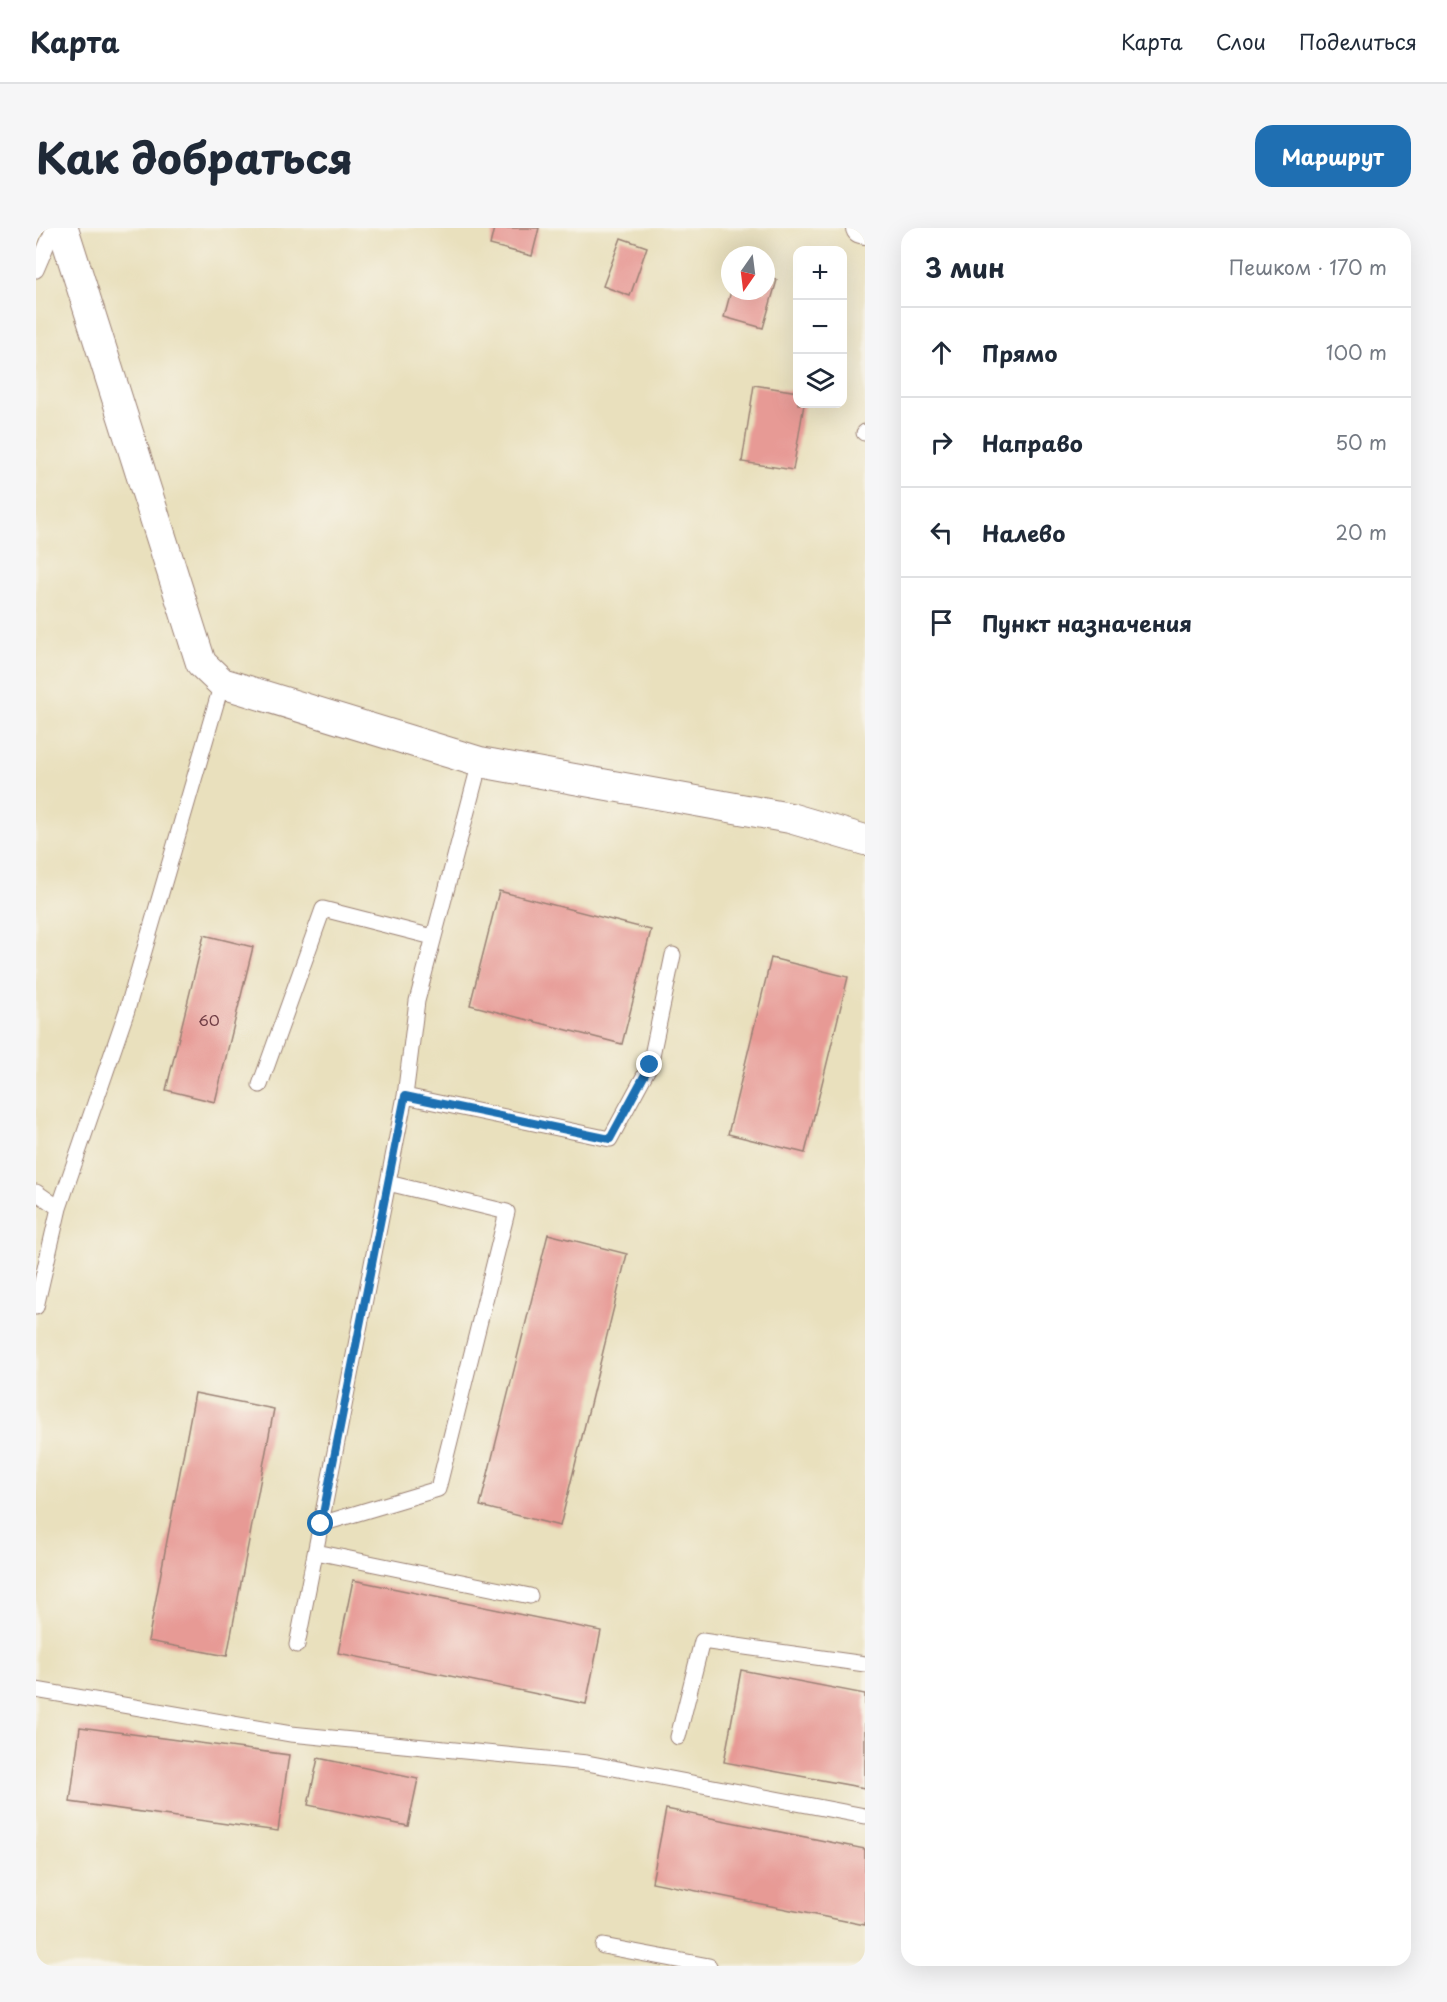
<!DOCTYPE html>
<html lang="ru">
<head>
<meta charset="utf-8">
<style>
  :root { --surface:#fff; --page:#f6f6f7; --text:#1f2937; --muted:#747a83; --line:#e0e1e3; --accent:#1f6fb2 }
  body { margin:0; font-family:"Playpen Sans",sans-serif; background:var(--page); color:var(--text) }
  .controls { position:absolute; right:18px; top:18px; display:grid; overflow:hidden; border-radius:12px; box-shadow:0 6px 24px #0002 }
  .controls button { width:54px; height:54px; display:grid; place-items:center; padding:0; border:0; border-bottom:2px solid var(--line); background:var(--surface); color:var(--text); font:30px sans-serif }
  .compass { position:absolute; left:685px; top:18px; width:54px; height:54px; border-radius:50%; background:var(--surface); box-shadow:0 6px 24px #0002; rotate:194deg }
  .stop { position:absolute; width:18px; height:18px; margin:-14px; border:4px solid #1f6fb2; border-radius:50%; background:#fff }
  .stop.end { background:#1f6fb2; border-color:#fff; box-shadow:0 2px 6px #0008 }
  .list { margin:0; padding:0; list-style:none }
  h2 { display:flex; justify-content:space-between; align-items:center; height:78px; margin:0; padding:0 24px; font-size:26px }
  h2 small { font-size:20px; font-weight:400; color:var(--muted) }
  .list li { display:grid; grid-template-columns:39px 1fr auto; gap:18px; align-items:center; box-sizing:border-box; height:90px; padding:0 24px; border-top:2px solid var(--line) }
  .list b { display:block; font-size:22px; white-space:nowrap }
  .list em { font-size:20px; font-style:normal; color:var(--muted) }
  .icon { flex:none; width:33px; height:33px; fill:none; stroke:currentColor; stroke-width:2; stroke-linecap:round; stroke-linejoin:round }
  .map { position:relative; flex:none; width:829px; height:1738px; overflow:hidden; border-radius:18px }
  header { display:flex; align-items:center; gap:36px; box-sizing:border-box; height:84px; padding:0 30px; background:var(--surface); border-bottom:2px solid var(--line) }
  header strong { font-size:28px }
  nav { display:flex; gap:33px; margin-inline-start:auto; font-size:21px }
  .intro { display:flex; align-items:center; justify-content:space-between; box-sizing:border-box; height:144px; padding:0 36px }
  h1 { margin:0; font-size:42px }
  .button { padding:15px 27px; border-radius:18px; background:var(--accent); color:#fff; font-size:21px; font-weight:700 }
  main { display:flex; gap:36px; padding:0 36px }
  aside { flex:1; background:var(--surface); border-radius:18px; box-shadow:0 6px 24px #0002 }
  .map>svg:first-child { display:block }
</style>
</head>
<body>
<header>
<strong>Карта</strong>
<nav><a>Карта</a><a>Слои</a><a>Поделиться</a></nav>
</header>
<div class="intro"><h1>Как добраться</h1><a class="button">Маршрут</a></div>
<main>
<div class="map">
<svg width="829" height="1738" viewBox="0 0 829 1738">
  <rect width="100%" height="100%" fill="#f7f3e8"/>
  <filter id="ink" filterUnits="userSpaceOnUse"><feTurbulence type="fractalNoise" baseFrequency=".0167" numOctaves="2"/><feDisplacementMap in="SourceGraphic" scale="12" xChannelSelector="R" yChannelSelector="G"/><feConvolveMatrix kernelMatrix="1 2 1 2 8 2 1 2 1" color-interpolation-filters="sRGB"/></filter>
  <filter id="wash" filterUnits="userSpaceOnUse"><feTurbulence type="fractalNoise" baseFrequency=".008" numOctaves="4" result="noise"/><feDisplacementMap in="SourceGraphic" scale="24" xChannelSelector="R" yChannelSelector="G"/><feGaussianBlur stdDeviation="1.35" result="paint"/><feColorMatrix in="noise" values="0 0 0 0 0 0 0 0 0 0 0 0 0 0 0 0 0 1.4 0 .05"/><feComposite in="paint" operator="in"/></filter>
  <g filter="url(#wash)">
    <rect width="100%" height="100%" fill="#e9e0bd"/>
    <g id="blocks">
      <path fill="#e79a95" d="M 458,0 L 503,0 L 496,28 L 454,17 Z
        M 585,10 L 611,19 L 594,68 L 567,58 Z
        M 730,48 L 741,52 L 727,100 L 688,89 L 695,63 L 730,63 Z
        M 718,157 L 762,164 L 762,176 L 768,176 L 757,242 L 706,234 Z
        M 463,663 L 615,702 L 586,816 L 434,777 Z
        M 168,707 L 217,719 L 179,874 L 130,862 Z
        M 735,730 L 812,749 L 769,925 L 692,906 Z
        M 512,1006 L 591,1026 L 524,1298 L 444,1278 Z
        M 159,1165 L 238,1181 L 191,1428 L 112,1413 Z
        M 317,1352 L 565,1403 L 550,1476 L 302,1425 Z
        M 705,1442 L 829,1466 L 829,1560 L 688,1534 Z
        M 44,1499 L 253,1527 L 242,1603 L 34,1574 Z
        M 282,1530 L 382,1551 L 372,1598 L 272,1577 Z
        M 630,1581 L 829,1621 L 829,1697 L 616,1654 Z"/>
    </g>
  </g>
  <g filter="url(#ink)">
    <use href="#blocks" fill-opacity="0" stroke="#9a8074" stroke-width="1.5"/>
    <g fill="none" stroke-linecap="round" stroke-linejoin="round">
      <defs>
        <path id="service" d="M 0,42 L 18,0
          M 828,205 L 829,204
          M 444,534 L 381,773 L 369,868 L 574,911 L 614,837 L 637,727
          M 224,857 L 287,681 L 397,709
          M 0,964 L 23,980
          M 0,1079 L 23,980 L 91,782 L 186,455
          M 285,1296 L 402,1261 L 471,984 L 352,955
          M 280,1324 L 494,1368
          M 261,1417 L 369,868
          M 0,1462 L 255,1506 L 551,1535 L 829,1588
          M 642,1509 L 666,1413 L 829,1436
          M 567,1718 L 673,1738"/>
        <path id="minor" d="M 27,0 L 165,435 L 186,455 L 444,534 L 754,590 L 829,612
          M 825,0 L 829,1"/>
      </defs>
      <use href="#service" stroke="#9a8074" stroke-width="17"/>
      <use href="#minor" stroke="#9a8074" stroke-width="32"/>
      <use href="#service" stroke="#fff" stroke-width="15"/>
      <use href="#minor" stroke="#fff" stroke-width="30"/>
    </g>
  </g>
  <g fill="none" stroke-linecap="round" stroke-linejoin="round" filter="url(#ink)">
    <path stroke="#1f6fb2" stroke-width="8" d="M 285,1296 L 369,868 L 574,911 L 614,837"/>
  </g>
  <g text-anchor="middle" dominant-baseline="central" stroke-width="5" stroke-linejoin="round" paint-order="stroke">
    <g font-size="15" fill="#713e46">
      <text x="173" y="791">60</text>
    </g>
  </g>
</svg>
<div class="controls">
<button>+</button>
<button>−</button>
<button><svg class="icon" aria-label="layers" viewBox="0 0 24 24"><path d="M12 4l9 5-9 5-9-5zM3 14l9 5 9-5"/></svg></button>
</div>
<svg class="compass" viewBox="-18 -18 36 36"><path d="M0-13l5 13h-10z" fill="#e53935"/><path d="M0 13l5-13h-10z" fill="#747a83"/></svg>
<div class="stop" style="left:285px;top:1296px"></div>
<div class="stop end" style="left:614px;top:837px"></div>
</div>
<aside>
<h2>3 мин<small>Пешком · 170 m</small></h2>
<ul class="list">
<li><svg class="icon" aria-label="ahead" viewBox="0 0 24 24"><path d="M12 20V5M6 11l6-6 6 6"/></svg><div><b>Прямо</b></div><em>100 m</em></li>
<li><svg class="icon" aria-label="right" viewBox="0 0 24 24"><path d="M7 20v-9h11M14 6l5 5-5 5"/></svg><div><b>Направо</b></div><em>50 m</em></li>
<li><svg class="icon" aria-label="left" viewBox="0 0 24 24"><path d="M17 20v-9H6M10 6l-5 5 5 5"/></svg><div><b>Налево</b></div><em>20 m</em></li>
<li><svg class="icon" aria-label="arrive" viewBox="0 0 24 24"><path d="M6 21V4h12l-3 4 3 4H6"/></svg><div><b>Пункт назначения</b></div></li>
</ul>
</aside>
</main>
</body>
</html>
